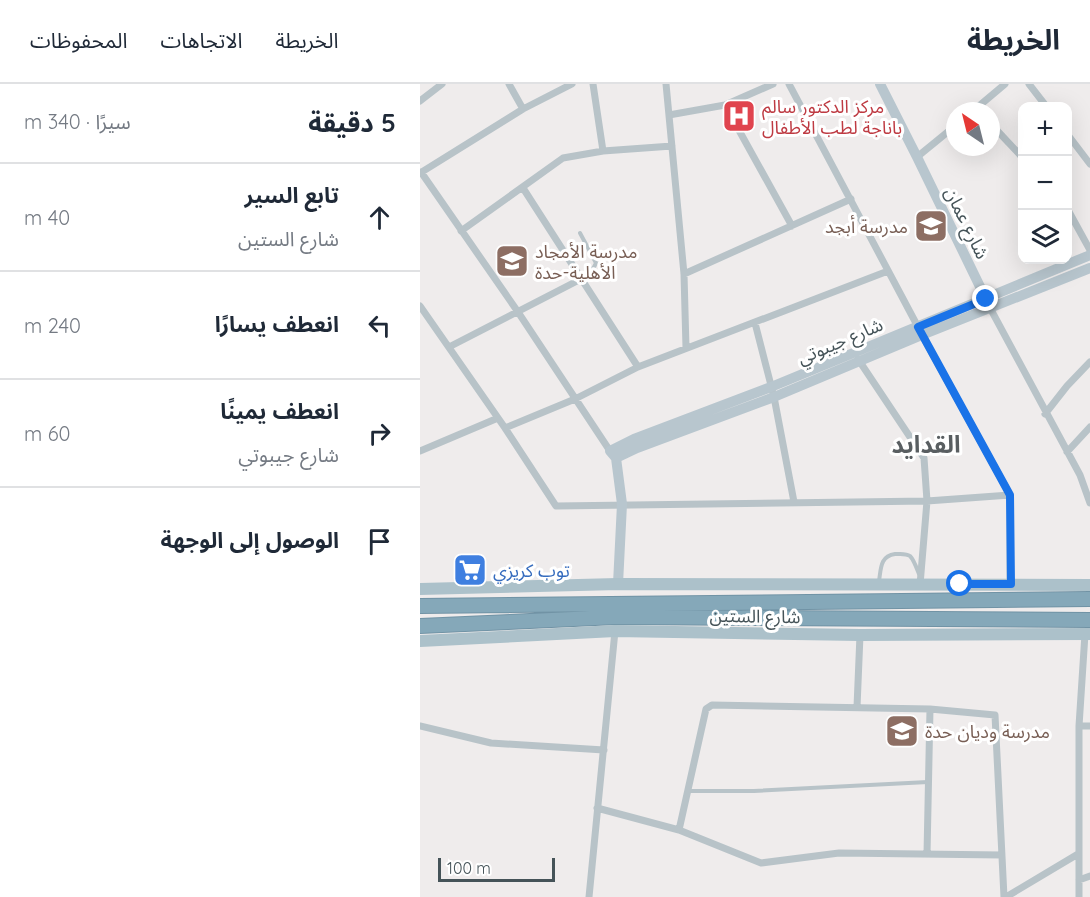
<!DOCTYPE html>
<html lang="ar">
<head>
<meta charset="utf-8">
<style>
  :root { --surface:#fff; --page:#f6f6f7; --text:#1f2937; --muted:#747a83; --line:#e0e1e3 }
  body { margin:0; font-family:Quicksand,"Noto Sans Arabic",sans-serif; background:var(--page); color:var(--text); direction:rtl }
  .controls { position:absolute; right:18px; top:18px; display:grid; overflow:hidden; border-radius:12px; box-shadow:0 6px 24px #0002 }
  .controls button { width:54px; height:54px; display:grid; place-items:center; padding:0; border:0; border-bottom:2px solid var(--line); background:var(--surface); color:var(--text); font:30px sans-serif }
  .compass { position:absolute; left:526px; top:18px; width:54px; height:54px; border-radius:50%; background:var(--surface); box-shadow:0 6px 24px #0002; rotate:325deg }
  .scale { position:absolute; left:18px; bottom:15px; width:117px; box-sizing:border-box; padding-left:6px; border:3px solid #455358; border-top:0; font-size:16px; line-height:21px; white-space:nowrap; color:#455358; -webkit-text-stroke:4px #fff; paint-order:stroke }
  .stop { position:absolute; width:18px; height:18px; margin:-14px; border:4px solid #1a73e8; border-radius:50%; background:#fff }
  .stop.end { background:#1a73e8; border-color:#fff; box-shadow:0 2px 6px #0008 }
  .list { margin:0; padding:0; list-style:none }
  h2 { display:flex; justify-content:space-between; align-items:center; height:78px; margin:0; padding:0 24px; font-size:26px }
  h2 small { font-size:20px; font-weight:400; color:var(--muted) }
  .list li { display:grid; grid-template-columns:39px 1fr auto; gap:18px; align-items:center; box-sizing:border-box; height:108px; padding:0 24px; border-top:2px solid var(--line) }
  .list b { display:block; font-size:22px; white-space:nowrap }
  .list p { margin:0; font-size:20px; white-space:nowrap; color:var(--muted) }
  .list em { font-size:20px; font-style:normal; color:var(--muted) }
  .icon { flex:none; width:33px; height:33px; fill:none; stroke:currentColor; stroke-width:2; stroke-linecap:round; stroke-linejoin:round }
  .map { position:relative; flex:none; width:670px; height:813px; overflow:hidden; direction:ltr }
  header { display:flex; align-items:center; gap:36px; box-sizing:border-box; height:84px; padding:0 30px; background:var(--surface); border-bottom:2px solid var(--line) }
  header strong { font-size:28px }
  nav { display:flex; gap:33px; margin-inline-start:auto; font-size:21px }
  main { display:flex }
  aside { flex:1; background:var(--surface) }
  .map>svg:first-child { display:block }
</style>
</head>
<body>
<header>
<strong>الخريطة</strong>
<nav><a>الخريطة</a><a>الاتجاهات</a><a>المحفوظات</a></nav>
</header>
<main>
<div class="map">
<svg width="670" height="813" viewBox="0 0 670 813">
  <rect width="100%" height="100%" fill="#efecec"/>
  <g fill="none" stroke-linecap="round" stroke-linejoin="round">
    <defs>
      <path id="highway" d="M 0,522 L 670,515
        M 0,542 L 197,533 L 670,536"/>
    </defs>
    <use href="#highway" stroke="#7193a5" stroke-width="16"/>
    <path stroke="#b8c3c8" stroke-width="4" d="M 160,149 L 176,179 L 174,183 L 161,195
      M 459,497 C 461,485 460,472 475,470 C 480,470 486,469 490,472 C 494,476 497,485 499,490
      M 268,707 L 334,707 L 508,698"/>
    <path stroke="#b8c3c8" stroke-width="7" d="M 89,0 L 103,25
      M 173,0 L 183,67
      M 246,0 L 264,190 L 266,264
      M 369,0 L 498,243
      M 609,0 L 626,22
      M 0,17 L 22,0
      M 305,21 L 372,142
      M 553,27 L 585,0
      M 249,31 L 305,21 L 353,0
      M 571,40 L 602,73
      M 648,51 L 670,80
      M 497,73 L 535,42
      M 1,88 L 98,228 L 190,367
      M 0,89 L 103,25 L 152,0
      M 103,104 L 218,283
      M 648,126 L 670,166
      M 41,147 L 143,74 L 183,67 L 252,62
      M 264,190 L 431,115
      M 0,222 L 85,344 L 136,422 L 507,417 L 590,411
      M 569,222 L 660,391 L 670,419
      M 335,239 L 354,313 L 374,418
      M 502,251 L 590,411 L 590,500
      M 29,263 L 161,195
      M 438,275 L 504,374 L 507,417 L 500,501
      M 625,330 L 647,302 L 670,278
      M 85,344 L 155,315 L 218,283 L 468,187
      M 0,367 L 78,334
      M 647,368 L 670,343
      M 437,623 L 440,551
      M 0,642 L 71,659 L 184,666
      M 659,642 L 670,642
      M 177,724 L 259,746 L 341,779 L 419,769 L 582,771
      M 259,746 L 286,625 L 292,621 L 510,625 L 575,631 L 584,813
      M 507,770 L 510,625
      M 659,796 L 670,792
      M 169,813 L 195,547
      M 586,813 L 658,770
      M 659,813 L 659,642 L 665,550"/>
    <path stroke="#b8c6ce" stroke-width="10" d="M 460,0 L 497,73 L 566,215
      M 196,374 L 217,364 L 354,313 L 502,251 L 670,184
      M 198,500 L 202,420 L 196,374 L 190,367 L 214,355 L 351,303 L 670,171"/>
    <path stroke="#acc1ca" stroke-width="12" d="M 0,505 L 198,500 L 670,501
      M 0,557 L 195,547 L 440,551 L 670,550"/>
    <use href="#highway" stroke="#85a8b9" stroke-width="14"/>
  </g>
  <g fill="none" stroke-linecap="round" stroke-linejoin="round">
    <path stroke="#1a73e8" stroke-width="8" d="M 540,500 L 591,500 L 590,411 L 498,243 L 566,215"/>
  </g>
  <defs>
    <symbol id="hospital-square" viewBox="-11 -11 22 22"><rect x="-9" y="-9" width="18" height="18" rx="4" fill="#e0444e" stroke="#fff"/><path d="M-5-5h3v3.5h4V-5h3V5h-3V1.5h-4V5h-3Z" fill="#fff"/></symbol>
    <symbol id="school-square" viewBox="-11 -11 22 22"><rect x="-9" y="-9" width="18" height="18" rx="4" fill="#8d6e63" stroke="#fff"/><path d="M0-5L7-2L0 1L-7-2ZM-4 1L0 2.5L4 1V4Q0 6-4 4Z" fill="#fff"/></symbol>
    <symbol id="supermarket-square" viewBox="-11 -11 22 22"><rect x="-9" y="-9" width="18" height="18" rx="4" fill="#3f7fe0" stroke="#fff"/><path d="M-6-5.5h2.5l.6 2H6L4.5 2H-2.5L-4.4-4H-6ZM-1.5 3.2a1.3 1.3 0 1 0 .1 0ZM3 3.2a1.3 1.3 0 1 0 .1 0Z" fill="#fff"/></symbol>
  </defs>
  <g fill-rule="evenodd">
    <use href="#hospital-square" x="300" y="13" width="38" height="38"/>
    <use href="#school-square" x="492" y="123" width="38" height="38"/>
    <use href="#school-square" x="73" y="158" width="38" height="38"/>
    <use href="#supermarket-square" x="31" y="467" width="38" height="38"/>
    <use href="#school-square" x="463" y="628" width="38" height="38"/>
  </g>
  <g text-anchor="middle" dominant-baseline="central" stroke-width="6" stroke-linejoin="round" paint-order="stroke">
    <g font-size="18" fill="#be3a42" stroke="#fff" text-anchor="start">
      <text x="342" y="22">مركز الدكتور سالم<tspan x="342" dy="21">باناجة لطب الأطفال</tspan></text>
    </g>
    <g font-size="18" fill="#455358" stroke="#fff">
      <text transform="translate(547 139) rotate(64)">شارع عمان</text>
      <text transform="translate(420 257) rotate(-23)">شارع جيبوتي</text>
      <text transform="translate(335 532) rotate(1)">شارع الستين</text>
    </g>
    <g font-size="18" fill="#785e54" stroke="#fff" text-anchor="start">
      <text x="488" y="142" text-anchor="end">مدرسة أبجد</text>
      <text x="115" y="167">مدرسة الأمجاد<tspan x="115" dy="21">الأهلية-حدة</tspan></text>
      <text x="505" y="647">مدرسة وديان حدة</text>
    </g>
    <g font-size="18" fill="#366cbe" stroke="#fff" text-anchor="start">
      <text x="73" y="486">توب كريزي</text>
    </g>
    <g font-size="24" font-weight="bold" fill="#595e61" stroke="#fff">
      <text x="506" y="360">القدايد</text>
    </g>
  </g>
</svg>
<div class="controls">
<button>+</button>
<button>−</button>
<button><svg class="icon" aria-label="layers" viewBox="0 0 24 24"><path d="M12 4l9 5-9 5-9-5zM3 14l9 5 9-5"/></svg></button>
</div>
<svg class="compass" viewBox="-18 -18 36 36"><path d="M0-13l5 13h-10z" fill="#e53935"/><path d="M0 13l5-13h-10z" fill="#747a83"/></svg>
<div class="scale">100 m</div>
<div class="stop" style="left:540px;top:500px"></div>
<div class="stop end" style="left:566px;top:215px"></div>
</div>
<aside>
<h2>5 دقيقة<small>سيرًا · 340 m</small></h2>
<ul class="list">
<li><svg class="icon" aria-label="ahead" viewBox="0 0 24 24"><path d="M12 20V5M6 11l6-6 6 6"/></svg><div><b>تابع السير</b><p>شارع الستين</p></div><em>40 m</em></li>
<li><svg class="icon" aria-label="left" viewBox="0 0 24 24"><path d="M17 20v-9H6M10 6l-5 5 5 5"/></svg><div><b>انعطف يسارًا</b></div><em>240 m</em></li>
<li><svg class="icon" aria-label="right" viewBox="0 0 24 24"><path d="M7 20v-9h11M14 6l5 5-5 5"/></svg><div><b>انعطف يمينًا</b><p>شارع جيبوتي</p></div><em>60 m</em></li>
<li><svg class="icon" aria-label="arrive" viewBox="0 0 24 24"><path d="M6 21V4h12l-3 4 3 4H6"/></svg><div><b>الوصول إلى الوجهة</b></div></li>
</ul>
</aside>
</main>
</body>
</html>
